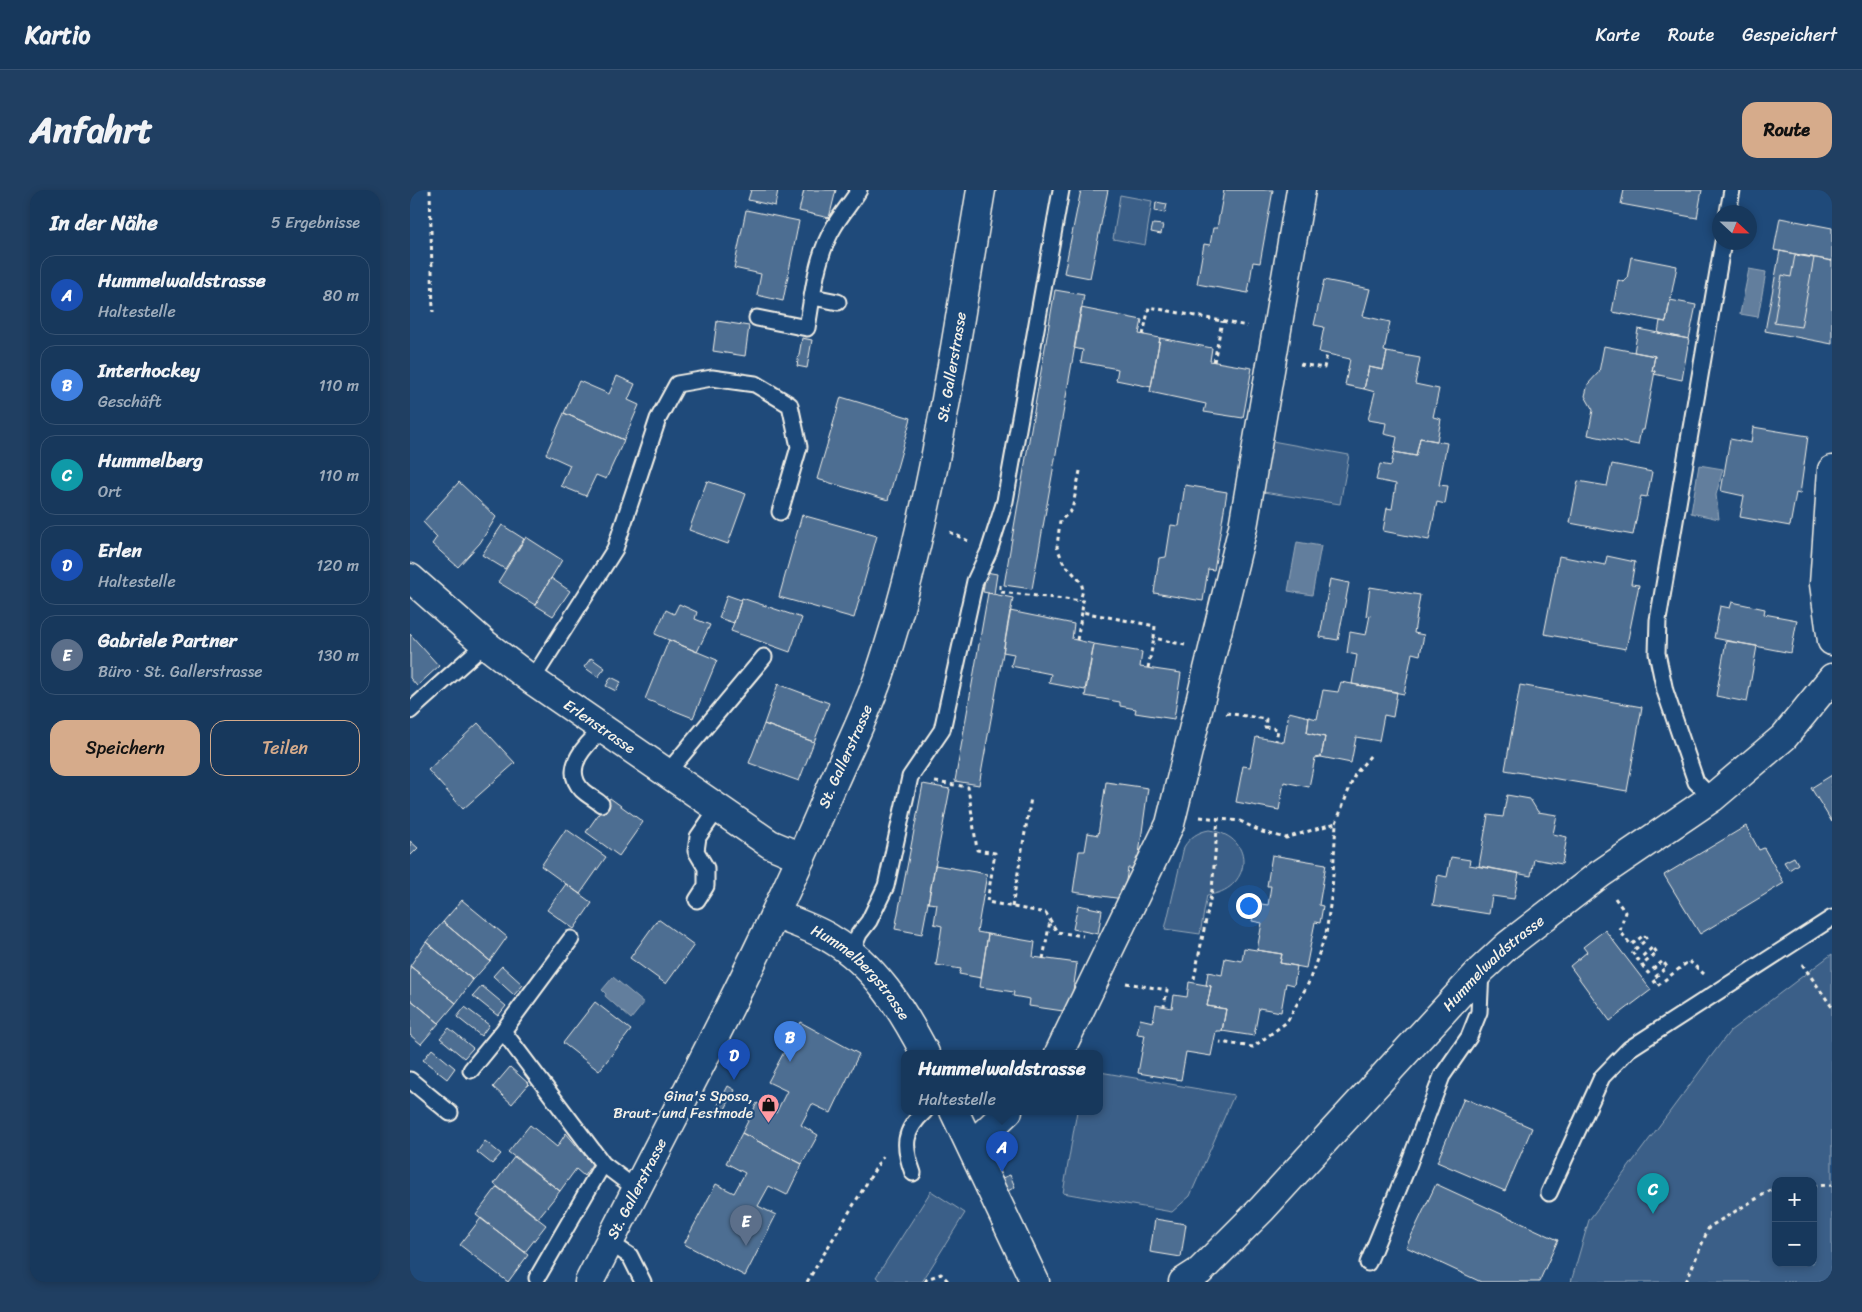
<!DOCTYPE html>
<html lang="de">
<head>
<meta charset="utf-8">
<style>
  :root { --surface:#17385c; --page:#203f62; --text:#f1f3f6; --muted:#9eacbb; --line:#365272; --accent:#d6ab8b }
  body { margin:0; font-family:Sriracha,sans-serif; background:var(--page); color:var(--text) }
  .controls { position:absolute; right:15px; bottom:15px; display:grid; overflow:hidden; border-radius:10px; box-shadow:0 2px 8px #0003 }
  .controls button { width:45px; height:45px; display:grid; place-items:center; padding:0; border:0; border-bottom:1px solid var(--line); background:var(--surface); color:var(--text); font:25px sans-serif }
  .compass { position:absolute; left:1302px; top:15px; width:45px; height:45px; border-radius:50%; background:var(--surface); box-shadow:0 2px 8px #0003; rotate:112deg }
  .you { position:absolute; left:838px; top:715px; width:18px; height:18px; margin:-12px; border:4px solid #fff; border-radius:50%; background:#1a73e8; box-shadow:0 0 0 8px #1a73e833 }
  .badge { display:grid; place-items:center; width:32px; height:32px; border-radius:50%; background:var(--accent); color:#fff; font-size:16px; font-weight:700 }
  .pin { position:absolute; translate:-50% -41px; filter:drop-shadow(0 1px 2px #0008) }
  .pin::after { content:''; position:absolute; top:26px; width:18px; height:15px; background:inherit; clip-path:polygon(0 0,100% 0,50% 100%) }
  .popup { position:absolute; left:491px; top:860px; width:202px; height:65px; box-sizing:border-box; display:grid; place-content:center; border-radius:10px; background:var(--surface); filter:drop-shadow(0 1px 4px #0005); font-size:16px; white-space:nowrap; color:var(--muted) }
  .popup b { font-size:19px; color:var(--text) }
  .popup::after { content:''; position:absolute; left:50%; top:100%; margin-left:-10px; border:10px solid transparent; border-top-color:var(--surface) }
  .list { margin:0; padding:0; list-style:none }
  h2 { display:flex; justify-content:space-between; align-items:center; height:65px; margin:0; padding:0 20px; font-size:21px }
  h2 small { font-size:16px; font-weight:400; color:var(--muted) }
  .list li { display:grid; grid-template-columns:32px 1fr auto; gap:15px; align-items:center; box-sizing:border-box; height:80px; margin:0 10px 10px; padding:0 10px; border:1px solid var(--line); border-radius:15px }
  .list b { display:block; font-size:19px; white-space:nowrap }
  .list p { margin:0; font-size:16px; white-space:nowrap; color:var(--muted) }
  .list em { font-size:16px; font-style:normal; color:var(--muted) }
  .actions { display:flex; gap:10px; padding:15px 20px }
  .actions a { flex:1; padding:11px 0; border:1px solid var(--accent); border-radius:15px; text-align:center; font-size:18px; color:var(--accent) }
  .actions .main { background:var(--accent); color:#111 }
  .map { position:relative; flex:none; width:1422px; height:1092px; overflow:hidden; border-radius:15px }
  header { display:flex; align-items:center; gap:30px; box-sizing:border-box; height:70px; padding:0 25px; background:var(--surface); border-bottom:1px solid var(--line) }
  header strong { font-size:24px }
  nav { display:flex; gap:28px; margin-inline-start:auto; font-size:18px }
  .intro { display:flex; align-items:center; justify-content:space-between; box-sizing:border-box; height:120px; padding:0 30px }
  h1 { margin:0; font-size:35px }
  .button { padding:12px 22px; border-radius:15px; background:var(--accent); color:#111; font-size:18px; font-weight:700 }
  main { display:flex; gap:30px; padding:0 30px }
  aside { flex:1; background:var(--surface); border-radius:15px; box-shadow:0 2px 8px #0003 }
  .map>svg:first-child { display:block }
</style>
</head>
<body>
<header>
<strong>Kartio</strong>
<nav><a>Karte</a><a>Route</a><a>Gespeichert</a></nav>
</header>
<div class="intro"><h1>Anfahrt</h1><a class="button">Route</a></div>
<main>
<aside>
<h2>In der Nähe<small>5 Ergebnisse</small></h2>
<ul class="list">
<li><span class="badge" style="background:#1a4fb4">A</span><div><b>Hummelwaldstrasse</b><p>Haltestelle</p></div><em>80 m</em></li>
<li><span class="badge" style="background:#3f7fe0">B</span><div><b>Interhockey</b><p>Geschäft</p></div><em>110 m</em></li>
<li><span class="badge" style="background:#0f9aa8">C</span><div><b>Hummelberg</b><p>Ort</p></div><em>110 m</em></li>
<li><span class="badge" style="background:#1a4fb4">D</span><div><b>Erlen</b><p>Haltestelle</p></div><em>120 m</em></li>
<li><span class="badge" style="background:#5c6f8a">E</span><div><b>Gabriele Partner</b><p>Büro · St. Gallerstrasse</p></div><em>130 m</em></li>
</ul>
<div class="actions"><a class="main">Speichern</a><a>Teilen</a></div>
</aside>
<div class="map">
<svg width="1422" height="1092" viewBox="0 0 1422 1092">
  <rect width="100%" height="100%" fill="#1f4a7a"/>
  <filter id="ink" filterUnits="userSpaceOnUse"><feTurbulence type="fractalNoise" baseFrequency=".02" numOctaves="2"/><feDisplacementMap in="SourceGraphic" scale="10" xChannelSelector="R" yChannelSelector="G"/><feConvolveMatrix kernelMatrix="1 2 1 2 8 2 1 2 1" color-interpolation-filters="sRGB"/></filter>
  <g filter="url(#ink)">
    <path fill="#3a5f88" stroke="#97a8b8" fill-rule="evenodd" d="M 710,5 L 742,11 L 735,55 L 703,49 Z
      M 862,251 L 939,265 L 930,314 L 853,302 Z
      M 799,640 C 849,647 840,702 797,705 L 790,744 L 755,739 L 774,657 C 780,647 788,642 799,640 Z
      M 1422,764 L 1422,1092 L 1161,1092 L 1179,1030 L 1320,841 ZM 1366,991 L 1403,991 L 1403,1073 L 1366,1073 Z
      M 690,882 L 824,905 L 780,1006 L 762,1022 L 653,1003 L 667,921 L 690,921 Z
      M 521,1001 L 555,1023 L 512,1092 L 473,1092 L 466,1087 Z"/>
    <path fill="#627e9d" stroke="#9cacbb" d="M 1339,79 L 1356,82 L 1348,127 L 1330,124 Z
      M 1289,275 L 1313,279 L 1306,305 L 1309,329 L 1281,323 Z
      M 887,352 L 911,356 L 902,405 L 878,401 Z
      M 203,787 L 234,813 L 221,829 L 195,806 L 196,804 L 192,800 Z"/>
    <path fill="#4d6e92" stroke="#f4f1e8" d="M 341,0 L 368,0 L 365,16 L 338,10 Z
      M 394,0 L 426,0 L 419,28 L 389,21 Z
      M 671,0 L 698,0 L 680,88 L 654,83 Z
      M 814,0 L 863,0 L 850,73 L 843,72 L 838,103 L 787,94 L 794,54 L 800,55 L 803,38 L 807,38 Z
      M 1214,0 L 1292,0 L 1287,28 L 1211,14 Z
      M 746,12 L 757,14 L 755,23 L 745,21 Z
      M 336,20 L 389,31 L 373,111 L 347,105 L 351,84 L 324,78 Z
      M 1370,28 L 1422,38 L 1422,71 L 1364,60 Z
      M 743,34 L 753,35 L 751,44 L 741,42 Z
      M 1370,61 L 1422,71 L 1422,154 L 1355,141 Z
      M 1385,65 L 1404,68 L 1391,137 L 1364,133 L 1372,85 L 1381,87 Z
      M 1221,67 L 1267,76 L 1256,132 L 1202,122 L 1208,90 L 1214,92 L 1217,89 Z
      M 914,90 L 960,99 L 953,126 L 980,132 L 974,161 L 977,162 L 973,180 L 959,177 L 954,199 L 935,195 L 940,169 L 909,162 L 914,137 L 904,135 Z
      M 645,100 L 674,105 L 622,399 L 594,395 Z
      M 1260,110 L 1286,115 L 1279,149 L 1248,143 L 1250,131 L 1256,132 Z
      M 671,118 L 732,130 L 729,144 L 750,148 L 741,197 L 706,190 L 708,179 L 671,172 L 673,160 L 664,158 Z
      M 307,131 L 339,136 L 335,166 L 303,161 Z
      M 1228,139 L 1279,149 L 1272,190 L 1244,184 L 1245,181 L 1242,181 L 1245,166 L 1224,162 Z
      M 392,148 L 402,150 L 397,178 L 387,176 Z
      M 750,148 L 802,158 L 800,171 L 842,178 L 833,228 L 794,222 L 796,214 L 740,202 Z
      M 1194,156 L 1245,166 L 1242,181 L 1245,181 L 1234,240 L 1231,240 L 1228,255 L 1178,245 L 1183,220 L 1175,206 L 1178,194 L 1189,182 Z
      M 977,162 L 1010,168 L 1005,194 L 1029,199 L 1023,227 L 1031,229 L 1027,251 L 1010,248 L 1006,266 L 984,262 L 987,247 L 974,244 L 976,233 L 958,230 L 965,202 L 954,199 L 959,177 L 973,180 Z
      M 207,186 L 225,194 L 218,210 L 229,215 L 214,250 L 154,223 L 169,191 L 199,204 Z
      M 431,207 L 501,228 L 478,310 L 407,289 Z
      M 154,223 L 214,250 L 196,289 L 186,285 L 176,306 L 151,296 L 160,275 L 136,264 Z
      M 1343,237 L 1398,246 L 1390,304 L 1386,303 L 1380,336 L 1330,327 L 1334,306 L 1311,301 L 1320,249 L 1341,253 Z
      M 1010,248 L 1037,253 L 1029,295 L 1038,296 L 1035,314 L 1027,312 L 1019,350 L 973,341 L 977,318 L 982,319 L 986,294 L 966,290 L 970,274 L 981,276 L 984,262 L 1006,266 Z
      M 1202,274 L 1242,282 L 1237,307 L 1231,306 L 1223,345 L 1160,333 L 1168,291 L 1197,296 Z
      M 297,291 L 336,304 L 318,354 L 279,340 Z
      M 49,292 L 86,327 L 70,353 L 48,377 L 22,354 L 27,347 L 13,332 Z
      M 775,295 L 817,302 L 804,380 L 798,379 L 793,411 L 744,403 L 749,368 L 756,367 L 761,335 L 769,336 Z
      M 392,325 L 467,346 L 444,428 L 369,407 Z
      M 92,335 L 114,349 L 95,379 L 72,365 Z
      M 116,347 L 152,370 L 125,415 L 88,392 Z
      M 1149,366 L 1195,375 L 1197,366 L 1225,372 L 1221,394 L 1229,395 L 1216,459 L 1134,444 Z
      M 576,382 L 587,384 L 584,404 L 573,402 Z
      M 141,388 L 160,401 L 143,426 L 125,415 Z
      M 920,389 L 939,393 L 928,450 L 910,447 Z
      M 960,397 L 1010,405 L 1004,443 L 1014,445 L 1010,465 L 1002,463 L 994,504 L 942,494 L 947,465 L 937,463 L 940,442 L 956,445 L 960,425 L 956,426 Z
      M 578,403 L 603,408 L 569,595 L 545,591 Z
      M 317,405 L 331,410 L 324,433 L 309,428 Z
      M 332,408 L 392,428 L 380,462 L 321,441 Z
      M 1322,412 L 1355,419 L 1354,424 L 1387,430 L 1381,463 L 1304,448 L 1310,416 L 1320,418 Z
      M 269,414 L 287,422 L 285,429 L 300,435 L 287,462 L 245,444 L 256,420 L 264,424 Z
      M 600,421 L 664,434 L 662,449 L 684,454 L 675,500 L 639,493 L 641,484 L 601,476 L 604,464 L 593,462 Z
      M 0,444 L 29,476 L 7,496 L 0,488 Z
      M 259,450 L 307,470 L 283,528 L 235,509 Z
      M 1316,451 L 1347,456 L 1337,512 L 1306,506 Z
      M 684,454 L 732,462 L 730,477 L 771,483 L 764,529 L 725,523 L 726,519 L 710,516 L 710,512 L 675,506 Z
      M 181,468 L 195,478 L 188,487 L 174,477 Z
      M 201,487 L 211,492 L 206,501 L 196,496 Z
      M 931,492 L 987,502 L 983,527 L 974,525 L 969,551 L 946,547 L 941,573 L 911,567 L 915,547 L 897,543 L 899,527 L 907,529 L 913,500 L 928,502 Z
      M 368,494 L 419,513 L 404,552 L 354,534 Z
      M 1110,495 L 1232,517 L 1217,601 L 1095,580 Z
      M 879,522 L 899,527 L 897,543 L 915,547 L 911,567 L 905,568 L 899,597 L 874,592 L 869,620 L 826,612 L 833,576 L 840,577 L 846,547 L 874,552 Z
      M 68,533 L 105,573 L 53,619 L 18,580 Z
      M 354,534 L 404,552 L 389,591 L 339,573 Z
      M 1422,585 L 1422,632 L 1401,598 Z
      M 696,592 L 738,598 L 727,679 L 718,678 L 713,709 L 663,702 L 669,661 L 675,661 L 678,643 L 688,645 Z
      M 513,594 L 540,599 L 512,744 L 485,739 Z
      M 1097,605 L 1120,609 L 1128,622 L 1147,625 L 1143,644 L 1157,647 L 1152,674 L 1124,669 L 1121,686 L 1069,676 L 1078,625 L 1093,627 Z
      M 200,608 L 233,632 L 209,666 L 176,642 Z
      M 1336,636 L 1349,660 L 1354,658 L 1374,693 L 1290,744 L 1254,685 Z
      M 156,639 L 196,667 L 170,704 L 131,676 Z
      M 0,651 L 8,658 L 0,666 Z
      M 862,665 L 916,674 L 909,715 L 913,716 L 910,733 L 905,732 L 896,778 L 870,773 L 872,764 L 847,760 L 852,733 L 842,731 L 845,713 L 858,715 L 861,696 L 857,696 Z
      M 1041,667 L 1060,670 L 1059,675 L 1109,683 L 1104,709 L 1082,706 L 1079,724 L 1023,715 L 1028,685 L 1037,687 Z
      M 1384,667 L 1388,674 L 1379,680 L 1374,672 Z
      M 525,675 L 577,684 L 567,742 L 578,744 L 571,788 L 549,784 L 551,779 L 526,775 L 532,736 L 524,734 L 527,714 L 518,713 Z
      M 156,694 L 182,713 L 164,739 L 137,720 Z
      M 52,710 L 97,747 L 80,771 L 33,732 Z
      M 668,715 L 692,720 L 688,744 L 663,739 Z
      M 248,729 L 284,755 L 256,794 L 220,768 Z
      M 33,732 L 80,771 L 63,790 L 16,752 Z
      M 1195,740 L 1241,800 L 1200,831 L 1160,776 L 1177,762 L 1173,757 Z
      M 578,744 L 625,752 L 623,767 L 667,773 L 660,822 L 619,816 L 620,809 L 603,806 L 604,802 L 570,797 Z
      M 16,752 L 63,790 L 46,813 L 0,776 Z
      M 834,758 L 872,764 L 870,773 L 887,776 L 884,795 L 876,793 L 871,822 L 849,818 L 844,846 L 812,841 L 816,819 L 797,816 L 801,796 L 796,795 L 798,782 L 812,785 L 815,768 L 832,771 Z
      M 0,776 L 46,813 L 29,833 L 0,809 Z
      M 92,776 L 113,795 L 104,805 L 83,786 Z
      M 779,792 L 801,796 L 797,816 L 816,819 L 812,841 L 806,841 L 801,866 L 776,862 L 771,890 L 728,883 L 735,845 L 727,844 L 730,829 L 743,832 L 746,815 L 762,818 L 764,805 L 777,807 Z
      M 72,796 L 96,816 L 88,826 L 63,806 Z
      M 0,809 L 29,833 L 11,854 L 0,845 Z
      M 185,812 L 221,840 L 189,881 L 153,853 Z
      M 55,817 L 79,835 L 71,846 L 47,827 Z
      M 390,832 L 449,864 L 421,923 L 402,914 L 391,935 L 408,945 L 392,974 L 332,943 L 347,913 L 366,923 L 377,901 L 358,892 Z
      M 39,838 L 63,858 L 54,868 L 30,848 Z
      M 22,859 L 45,878 L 37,889 L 13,870 Z
      M 100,877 L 119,894 L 102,914 L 83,897 Z
      M 318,896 L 325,900 L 313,923 L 306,919 Z
      M 1054,908 L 1122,938 L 1095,1001 L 1027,972 Z
      M 120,935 L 147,957 L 156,943 L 182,974 L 174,986 L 166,979 L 150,1001 L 98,962 Z
      M 332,943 L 392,974 L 377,1005 L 359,996 L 348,1016 L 366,1025 L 335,1086 L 274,1054 L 306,994 L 324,1003 L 335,983 L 316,973 Z
      M 75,951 L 91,964 L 82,974 L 67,962 Z
      M 105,966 L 150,1001 L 128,1028 L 84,994 Z
      M 600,985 L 605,997 L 598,1001 L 592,988 Z
      M 1026,994 L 1148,1050 L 1129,1092 L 1071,1092 L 996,1057 Z
      M 87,997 L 136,1035 L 115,1062 L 66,1025 Z
      M 71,1028 L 118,1065 L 98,1092 L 50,1055 Z
      M 745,1029 L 776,1034 L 771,1067 L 740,1062 Z"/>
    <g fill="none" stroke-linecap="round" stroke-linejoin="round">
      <defs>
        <path id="lane" d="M 1318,22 L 1322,0
          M 403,107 L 428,112
          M 347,128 L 397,138 C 403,104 406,65 425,35 C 432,23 442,12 449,0
          M 122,490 L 205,359 L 248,229 L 267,194 L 302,188 L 345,194 L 380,215 L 389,257 L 370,322
          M 0,521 L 75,454
          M 257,583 L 354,467
          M 1302,608 L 1286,592 L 1255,501 L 1247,463 L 1248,430 L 1313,52
          M 191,614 C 185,609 177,605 172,600 C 151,578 177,553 193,539
          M 287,710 L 296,696 L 296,678 L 286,661 L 288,647 L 308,618
          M 161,749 L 93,841 L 193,974 L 226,999
          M 441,763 L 449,744 L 459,731 L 476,696 L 500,587 L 532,540 L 565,391 L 579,361 L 595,311 L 651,0
          M 61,880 L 93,841
          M 0,890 L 40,923
          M 503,983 C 493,956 493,941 515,921
          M 1139,1003 L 1192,887 L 1219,859 L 1422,728
          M 199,1052 L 220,1066 L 233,1092
          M 958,1073 L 998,976 L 1032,886 L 1059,847 L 1069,822 L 1071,781
          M 127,1088 L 193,974"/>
        <g id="street">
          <path d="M 1422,280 L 1414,394 L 1422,451"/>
          <path id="s1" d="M 0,388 L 75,454 L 122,490 L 360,654 L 391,667"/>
          <path id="s2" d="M 365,724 C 383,732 404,738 421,749 C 465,775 492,819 515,863"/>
          <path d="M 649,863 L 760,634 L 833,337 L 891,0"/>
          <path d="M 544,921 L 625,1092"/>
          <path d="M 562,955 L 598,921"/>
          <path id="s3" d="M 773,1092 L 790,1081 L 852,1019 L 1071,780 L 1098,755 L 1190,684 L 1302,608 L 1374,547 L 1422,488"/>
        </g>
        <g id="primary">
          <path id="s4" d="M 179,1092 C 262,928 351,766 422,596 C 439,557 459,518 472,477 C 523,322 544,160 571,0"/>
        </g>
      </defs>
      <use href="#lane" stroke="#f4f1e8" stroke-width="19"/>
      <use href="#street" stroke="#f4f1e8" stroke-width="31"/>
      <use href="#primary" stroke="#f4f1e8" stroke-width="31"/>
      <path stroke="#f4f1e8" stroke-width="3" stroke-dasharray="4 4" stroke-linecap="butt" d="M 20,0 L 23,122
        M 733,145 L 739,117 L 837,136
        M 804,172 L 812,131
        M 890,174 L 914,178 L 917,164
        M 670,281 L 662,320 L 650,331 L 647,357 L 653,372 L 671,392 L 673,400 L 670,411
        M 540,342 L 558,351
        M 590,395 L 590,402 L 673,411 L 672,422 L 745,436 L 744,448 L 775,455
        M 667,450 L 672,422
        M 738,478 L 744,448
        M 816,523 L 856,529 L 855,537 L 868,539 L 866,551
        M 525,592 L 558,597 L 567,660 L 585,663 L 577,712 L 636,723 L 647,742 L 673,746
        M 790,627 L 830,631 L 852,642 L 876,648 L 926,633 L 922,701 L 916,744 L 898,794 L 877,832 L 843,857 L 810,852
        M 926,633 L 945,584 L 961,565
        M 1205,708 L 1215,722 L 1210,741 L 1221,755 L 1234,745 L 1237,749 L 1222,762 L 1228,770 L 1243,757 L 1247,763 L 1232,775 L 1238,783 L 1253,771 L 1257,777 L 1243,789 L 1247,796 L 1279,771 L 1294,784
        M 602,717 L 621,608
        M 633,769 L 640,731
        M 1392,774 L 1422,817
        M 784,789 L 802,700 L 808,628
        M 716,793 L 757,800 L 754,816
        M 1403,996 L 1422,995
        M 397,1092 L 473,966
        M 515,1092 L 517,1089 L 531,1084 L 539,1092
        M 1276,1092 L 1299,1037 L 1366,997"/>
      <use href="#lane" stroke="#1f4a7a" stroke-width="15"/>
      <use href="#street" stroke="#1f4a7a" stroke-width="28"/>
      <use href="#primary" stroke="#1f4a7a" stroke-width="28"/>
    </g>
  </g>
  <defs>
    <symbol id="shop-pin" viewBox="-11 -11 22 30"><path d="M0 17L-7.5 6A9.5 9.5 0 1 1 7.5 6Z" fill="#ff9aa2" stroke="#1f4a7a"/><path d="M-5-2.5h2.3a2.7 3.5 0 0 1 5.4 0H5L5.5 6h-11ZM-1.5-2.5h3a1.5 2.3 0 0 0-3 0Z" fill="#111"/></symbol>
  </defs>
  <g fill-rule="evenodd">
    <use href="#shop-pin" x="346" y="902" width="25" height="34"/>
  </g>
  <g text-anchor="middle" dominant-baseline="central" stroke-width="4.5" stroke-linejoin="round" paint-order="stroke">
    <g font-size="15" fill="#f4f1e8" stroke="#1f4a7a">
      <text stroke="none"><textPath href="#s4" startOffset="990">St. Gallerstrasse</textPath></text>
      <text stroke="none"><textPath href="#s1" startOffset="241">Erlenstrasse</textPath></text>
      <text stroke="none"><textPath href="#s4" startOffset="585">St. Gallerstrasse</textPath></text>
      <text stroke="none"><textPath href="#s3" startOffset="446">Hummelwaldstrasse</textPath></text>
      <text stroke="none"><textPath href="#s2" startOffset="106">Hummelbergstrasse</textPath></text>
      <text stroke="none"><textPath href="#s4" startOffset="105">St. Gallerstrasse</textPath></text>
    </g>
    <g font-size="15" fill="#f4f1e8" stroke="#1f4a7a" text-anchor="end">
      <text x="343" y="906">Gina's Sposa,<tspan x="343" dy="17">Braut- und Festmode</tspan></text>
    </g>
  </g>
</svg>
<div class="controls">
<button>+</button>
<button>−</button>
</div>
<svg class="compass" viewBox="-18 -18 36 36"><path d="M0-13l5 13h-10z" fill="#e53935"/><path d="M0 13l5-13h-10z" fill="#9eacbb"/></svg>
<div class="you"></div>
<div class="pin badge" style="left:592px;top:982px;background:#1a4fb4">A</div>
<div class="popup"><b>Hummelwaldstrasse</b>Haltestelle</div>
<div class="pin badge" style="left:380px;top:872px;background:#3f7fe0">B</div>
<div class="pin badge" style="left:1243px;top:1024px;background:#0f9aa8">C</div>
<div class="pin badge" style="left:324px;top:890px;background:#1a4fb4">D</div>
<div class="pin badge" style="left:336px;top:1056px;background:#5c6f8a">E</div>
</div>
</main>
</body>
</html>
